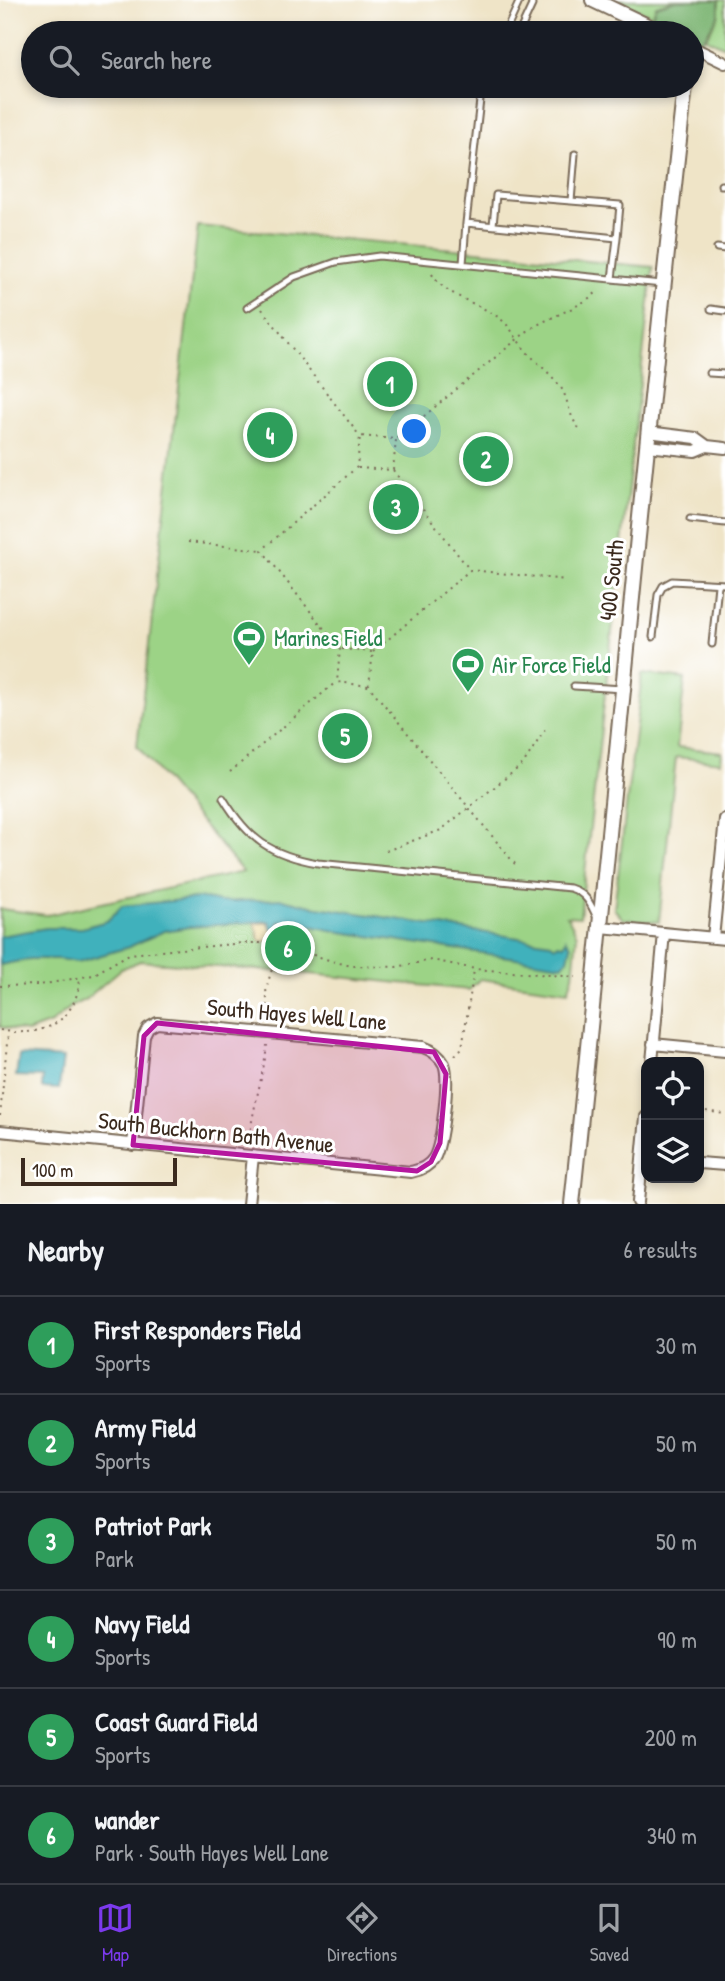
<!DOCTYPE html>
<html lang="en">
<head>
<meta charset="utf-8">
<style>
  :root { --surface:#171b24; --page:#20242c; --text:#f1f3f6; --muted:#9ea1a6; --line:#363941; --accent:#7c3aed }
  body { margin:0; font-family:"Patrick Hand",sans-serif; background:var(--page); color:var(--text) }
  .controls { position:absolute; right:21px; bottom:21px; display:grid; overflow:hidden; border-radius:14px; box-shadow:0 4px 10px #0003 }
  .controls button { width:63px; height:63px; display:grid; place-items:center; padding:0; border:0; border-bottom:2px solid var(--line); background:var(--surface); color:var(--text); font:35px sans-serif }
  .scale { position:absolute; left:21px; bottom:18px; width:156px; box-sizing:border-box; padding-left:7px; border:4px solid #3b2a1e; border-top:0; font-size:19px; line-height:24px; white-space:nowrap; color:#3b2a1e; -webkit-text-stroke:5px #fff; paint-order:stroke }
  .you { position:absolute; left:415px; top:432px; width:24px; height:24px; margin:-18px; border:5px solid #fff; border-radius:50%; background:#1a73e8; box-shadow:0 0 0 10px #1a73e833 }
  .badge { display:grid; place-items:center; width:46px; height:46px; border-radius:50%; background:var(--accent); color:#fff; font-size:23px; font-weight:700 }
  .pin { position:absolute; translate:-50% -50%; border:4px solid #fff; box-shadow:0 2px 7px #0006 }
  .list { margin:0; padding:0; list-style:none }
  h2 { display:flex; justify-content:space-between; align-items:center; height:91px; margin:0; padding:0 28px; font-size:30px }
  h2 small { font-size:23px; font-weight:400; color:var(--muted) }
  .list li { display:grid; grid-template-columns:46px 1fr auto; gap:21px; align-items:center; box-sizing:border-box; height:98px; padding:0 28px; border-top:2px solid var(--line) }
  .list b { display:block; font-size:26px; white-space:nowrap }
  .list p { margin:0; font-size:23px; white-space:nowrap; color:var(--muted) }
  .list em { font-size:23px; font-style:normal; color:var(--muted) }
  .icon { flex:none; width:38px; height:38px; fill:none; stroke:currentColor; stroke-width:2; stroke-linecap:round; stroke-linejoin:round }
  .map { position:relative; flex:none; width:725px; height:1204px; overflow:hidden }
  .search { position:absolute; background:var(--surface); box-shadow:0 4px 10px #0003; left:21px; right:21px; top:21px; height:77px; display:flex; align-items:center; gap:18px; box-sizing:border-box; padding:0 24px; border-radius:38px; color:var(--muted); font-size:26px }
  .sheet { height:679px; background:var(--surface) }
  nav { display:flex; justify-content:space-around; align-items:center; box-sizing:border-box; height:98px; border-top:2px solid var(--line); background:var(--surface); font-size:19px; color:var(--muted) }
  nav a { display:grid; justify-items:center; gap:4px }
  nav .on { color:var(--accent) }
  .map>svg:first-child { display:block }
</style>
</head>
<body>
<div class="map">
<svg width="725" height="1204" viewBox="0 0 725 1204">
  <rect width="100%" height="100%" fill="#fff"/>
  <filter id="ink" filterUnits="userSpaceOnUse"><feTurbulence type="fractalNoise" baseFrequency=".0143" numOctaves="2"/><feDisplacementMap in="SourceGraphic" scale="14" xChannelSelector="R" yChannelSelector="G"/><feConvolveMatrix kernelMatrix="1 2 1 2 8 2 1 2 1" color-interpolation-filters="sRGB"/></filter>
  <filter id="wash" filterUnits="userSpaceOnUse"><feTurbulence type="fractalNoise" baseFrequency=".00686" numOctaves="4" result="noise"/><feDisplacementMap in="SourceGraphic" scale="28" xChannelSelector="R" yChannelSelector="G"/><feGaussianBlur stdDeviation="1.57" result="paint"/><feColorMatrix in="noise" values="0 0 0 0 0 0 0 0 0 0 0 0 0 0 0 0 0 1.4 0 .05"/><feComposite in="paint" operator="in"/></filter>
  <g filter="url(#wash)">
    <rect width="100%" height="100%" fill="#efe4c7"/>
    <path fill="#9cd386" stroke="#6c7e52" stroke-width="2" d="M 618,0 L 690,0 L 686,32 Z
      M 719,0 L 725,0 L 725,47 L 706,38 L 719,15 Z
      M 198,226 L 653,267 L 580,917 L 567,916 L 577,935 L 573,976 L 568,991 L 480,979 L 469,990 L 300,973 L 140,961 L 121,969 L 86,999 L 72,1006 L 51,1023 L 27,1032 L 0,1027 L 0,909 L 47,915 L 243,872 L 137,746 Z
      M 642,674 L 685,679 L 677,747 L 722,752 L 721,762 L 676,757 L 659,922 L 623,919 L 614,909 Z"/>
    <path fill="#7db573" stroke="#5c7048" stroke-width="2" d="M 676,0 L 719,0 L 719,15 L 701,42 L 692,38 L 692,33 L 681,33 L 651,19 L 656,6 Z"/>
    <path fill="#eeda9e" stroke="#94825e" stroke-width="2" d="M 290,922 L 282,943 L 260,941 L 254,923 Z"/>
    <path fill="#41b1bc" stroke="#3e6e6d" stroke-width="2" d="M 202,898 L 219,902 L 282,899 L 312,906 L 551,943 L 555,946 L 557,944 L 564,945 L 566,939 L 571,946 L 568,959 L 562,965 L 341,932 L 295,923 L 279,922 L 278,930 L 272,930 L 269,921 L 190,927 L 164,931 L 129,947 L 78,962 L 58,959 L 30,959 L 0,965 L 0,936 L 46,928 L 82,928 L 107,921 L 122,906 Z
      M 19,1055 L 63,1058 L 59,1089 L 42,1088 L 43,1077 L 16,1076 Z"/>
  </g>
  <g filter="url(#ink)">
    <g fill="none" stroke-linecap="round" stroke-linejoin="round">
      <defs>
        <path id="lane" d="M 505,33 L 520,0
          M 519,33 L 532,5 L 531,0
          M 721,185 L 725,185
          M 571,201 L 575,154
          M 466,223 L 480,100 L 484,86
          M 493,225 L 496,195 L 620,205 L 617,238
          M 717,248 L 725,249
          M 463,264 L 466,223 L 617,238 L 612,279
          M 247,308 L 294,277 L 336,262 L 379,256 L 662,284
          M 711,309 L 725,311
          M 709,373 L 725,374
          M 690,519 L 725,523
          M 653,637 L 658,595 L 663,586 L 672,581 L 725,584
          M 712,644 L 718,585
          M 574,686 L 623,689
          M 223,798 C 248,839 270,855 318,863 L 570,888 C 586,893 591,904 597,918"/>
        <path id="street" d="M 692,47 L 725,63
          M 648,432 L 696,438 L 707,446
          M 647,446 L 695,451 L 707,446 L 725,448
          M 601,927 L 725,939
          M 713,938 L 725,819
          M 653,1044 L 725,1051
          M 652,1062 L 664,933
          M 0,1131 L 411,1172 C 421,1170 429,1166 434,1158 C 442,1145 450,1078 444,1064 C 439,1055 432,1050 423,1047 L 157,1023 L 148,1028 L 144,1036 L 133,1145
          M 699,1163 L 725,1165
          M 638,1202 L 646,1117
          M 248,1204 L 253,1156"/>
        <path id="secondary" d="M 593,0 L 662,33
          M 572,1204 C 611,831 643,458 685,86"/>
      </defs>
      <use href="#lane" stroke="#7a6b59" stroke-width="9"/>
      <use href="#street" stroke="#7a6b59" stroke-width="14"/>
      <use href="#secondary" stroke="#7a6b59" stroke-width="18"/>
      <path stroke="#7a6b59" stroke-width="2" stroke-dasharray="2 5" stroke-linecap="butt" d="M 432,274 C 446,299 490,305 507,325 C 514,333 519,343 526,351 C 538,364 555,377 563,391 C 569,404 570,420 581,430
        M 262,309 L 359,435
        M 358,468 L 393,470 L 396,440
        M 393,470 L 469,569
        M 188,542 L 261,550
        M 342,649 L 373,652 L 369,685
        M 373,652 L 470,570 L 566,580
        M 230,772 L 336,682
        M 386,851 L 441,830 L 523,764 L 545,730 L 550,728
        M 515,864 L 369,686 L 337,682 L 340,649 L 262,550 L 357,467 L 360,436 L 396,439 L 525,333 C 548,316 575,311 597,292
        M 0,986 L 40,985 L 93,975 L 129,954 L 243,943 L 276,943 L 335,962 L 352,966 L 396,967 L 432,960 L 475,969 L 576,977
        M 269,1020 L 266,989 L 272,969 L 276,943
        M 0,1030 C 41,1038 75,1024 80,979
        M 455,1055 L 462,1048 L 474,970
        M 699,1110 L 725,1114
        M 0,1116 L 8,1033
        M 249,1143 C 252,1110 263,1078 267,1045"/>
      <use href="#lane" stroke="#fff" stroke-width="5"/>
      <use href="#street" stroke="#fff" stroke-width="10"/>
      <use href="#secondary" stroke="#fff" stroke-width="14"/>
    </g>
  </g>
  <path fill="#b5179e" fill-opacity="0.2" stroke="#b5179e" stroke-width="5" stroke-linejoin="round" d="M 157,1023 L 434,1052 L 446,1074 L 440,1143 L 431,1162 L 417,1171 L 133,1145 L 144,1036 Z"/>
  <defs>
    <symbol id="stadium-pin" viewBox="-11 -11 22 30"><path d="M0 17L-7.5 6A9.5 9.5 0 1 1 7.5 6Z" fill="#2e9e5b" stroke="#fff"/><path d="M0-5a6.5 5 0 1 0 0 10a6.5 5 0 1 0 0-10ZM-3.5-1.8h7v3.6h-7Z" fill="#fff"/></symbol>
  </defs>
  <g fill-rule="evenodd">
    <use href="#stadium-pin" x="230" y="618" width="38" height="52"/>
    <use href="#stadium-pin" x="449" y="645" width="38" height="52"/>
  </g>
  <g text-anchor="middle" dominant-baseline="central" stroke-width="6" stroke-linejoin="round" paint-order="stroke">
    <g font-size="23" fill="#3b2a1e" stroke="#fff">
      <text transform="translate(611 580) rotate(-84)">400 South</text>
      <text transform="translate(297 1014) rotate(5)">South Hayes Well Lane</text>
      <text transform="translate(216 1132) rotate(6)">South Buckhorn Bath Avenue</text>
    </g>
    <g font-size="23" fill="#27864d" stroke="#fff" text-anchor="start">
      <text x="274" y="637">Marines Field</text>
      <text x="492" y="664">Air Force Field</text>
    </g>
  </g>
</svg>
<div class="controls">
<button><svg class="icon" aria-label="locate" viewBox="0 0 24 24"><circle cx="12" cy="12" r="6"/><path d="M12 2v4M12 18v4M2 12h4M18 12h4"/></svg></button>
<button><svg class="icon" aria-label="layers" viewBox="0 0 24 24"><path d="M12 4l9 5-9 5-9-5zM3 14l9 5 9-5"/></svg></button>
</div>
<div class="scale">100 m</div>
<div class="you"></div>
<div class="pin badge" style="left:390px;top:384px;background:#2e9e5b">1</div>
<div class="pin badge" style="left:486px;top:459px;background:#2e9e5b">2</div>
<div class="pin badge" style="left:396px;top:507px;background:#2e9e5b">3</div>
<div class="pin badge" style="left:270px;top:435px;background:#2e9e5b">4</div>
<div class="pin badge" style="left:345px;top:736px;background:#2e9e5b">5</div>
<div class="pin badge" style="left:288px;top:948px;background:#2e9e5b">6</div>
<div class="search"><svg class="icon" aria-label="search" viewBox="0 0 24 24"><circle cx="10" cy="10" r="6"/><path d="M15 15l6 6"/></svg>Search here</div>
</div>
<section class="sheet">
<h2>Nearby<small>6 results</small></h2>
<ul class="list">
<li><span class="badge" style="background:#2e9e5b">1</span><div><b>First Responders Field</b><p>Sports</p></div><em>30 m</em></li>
<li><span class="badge" style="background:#2e9e5b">2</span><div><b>Army Field</b><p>Sports</p></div><em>50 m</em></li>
<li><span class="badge" style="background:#2e9e5b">3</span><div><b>Patriot Park</b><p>Park</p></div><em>50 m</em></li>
<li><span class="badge" style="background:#2e9e5b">4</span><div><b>Navy Field</b><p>Sports</p></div><em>90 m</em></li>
<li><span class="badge" style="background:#2e9e5b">5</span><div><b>Coast Guard Field</b><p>Sports</p></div><em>200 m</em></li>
<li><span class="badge" style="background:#2e9e5b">6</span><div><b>wander</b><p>Park · South Hayes Well Lane</p></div><em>340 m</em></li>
</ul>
</section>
<nav>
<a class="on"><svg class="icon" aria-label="map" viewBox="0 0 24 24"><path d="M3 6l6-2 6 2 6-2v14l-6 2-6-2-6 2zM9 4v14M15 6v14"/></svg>Map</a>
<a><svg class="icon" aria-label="directions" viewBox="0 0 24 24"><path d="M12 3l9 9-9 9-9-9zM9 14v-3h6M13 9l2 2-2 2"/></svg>Directions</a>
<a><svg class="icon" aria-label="saved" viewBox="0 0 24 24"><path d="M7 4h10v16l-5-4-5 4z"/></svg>Saved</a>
</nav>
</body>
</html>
